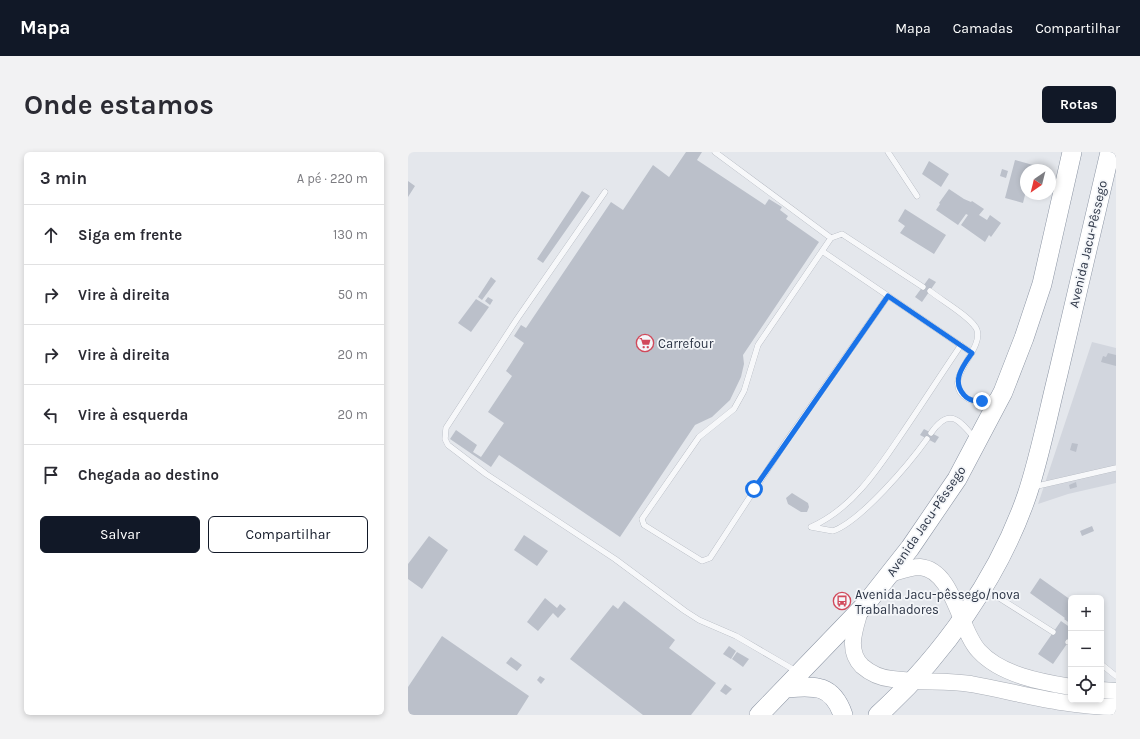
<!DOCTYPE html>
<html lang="pt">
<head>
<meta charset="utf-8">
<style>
  :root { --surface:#fff; --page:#f2f2f3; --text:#2b2b33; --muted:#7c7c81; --line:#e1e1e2; --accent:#111827 }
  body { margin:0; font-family:Karla,sans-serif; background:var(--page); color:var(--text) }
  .controls { position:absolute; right:12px; bottom:12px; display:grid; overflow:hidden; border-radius:6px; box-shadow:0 2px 6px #0003 }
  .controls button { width:36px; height:36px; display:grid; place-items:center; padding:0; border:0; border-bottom:1px solid var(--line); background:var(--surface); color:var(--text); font:20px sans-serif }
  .compass { position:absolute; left:612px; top:12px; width:36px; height:36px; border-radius:50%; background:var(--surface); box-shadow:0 2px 6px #0003; rotate:215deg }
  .stop { position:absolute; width:12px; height:12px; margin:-9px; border:3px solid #1a73e8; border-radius:50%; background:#fff }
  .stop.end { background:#1a73e8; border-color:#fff; box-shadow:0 1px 4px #0008 }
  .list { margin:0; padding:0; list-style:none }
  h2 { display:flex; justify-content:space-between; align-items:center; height:52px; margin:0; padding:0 16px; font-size:17px }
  h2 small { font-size:13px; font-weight:400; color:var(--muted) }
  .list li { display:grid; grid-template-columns:26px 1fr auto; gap:12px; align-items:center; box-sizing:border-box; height:60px; padding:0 16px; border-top:1px solid var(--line) }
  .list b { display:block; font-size:15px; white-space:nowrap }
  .list em { font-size:13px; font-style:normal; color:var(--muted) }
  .actions { display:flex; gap:8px; padding:12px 16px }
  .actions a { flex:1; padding:9px 0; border:1px solid var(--accent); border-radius:6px; text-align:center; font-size:14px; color:var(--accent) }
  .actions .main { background:var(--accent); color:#fff }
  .icon { flex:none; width:22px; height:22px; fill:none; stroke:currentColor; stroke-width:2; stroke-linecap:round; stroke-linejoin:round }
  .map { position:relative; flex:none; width:708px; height:563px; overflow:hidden; border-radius:6px }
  header { display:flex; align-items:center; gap:24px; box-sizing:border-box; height:56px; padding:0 20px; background:var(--accent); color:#fff }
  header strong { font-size:19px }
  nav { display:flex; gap:22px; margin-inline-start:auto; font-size:14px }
  .intro { display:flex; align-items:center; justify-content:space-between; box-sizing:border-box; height:96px; padding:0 24px }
  h1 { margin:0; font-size:28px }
  .button { padding:10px 18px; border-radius:6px; background:var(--accent); color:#fff; font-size:14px; font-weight:700 }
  main { display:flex; gap:24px; padding:0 24px }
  aside { flex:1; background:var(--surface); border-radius:6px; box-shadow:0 2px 6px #0003 }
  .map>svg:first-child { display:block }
</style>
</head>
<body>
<header>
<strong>Mapa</strong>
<nav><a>Mapa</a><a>Camadas</a><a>Compartilhar</a></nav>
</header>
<div class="intro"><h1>Onde estamos</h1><a class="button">Rotas</a></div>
<main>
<aside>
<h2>3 min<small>A pé · 220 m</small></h2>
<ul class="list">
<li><svg class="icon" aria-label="ahead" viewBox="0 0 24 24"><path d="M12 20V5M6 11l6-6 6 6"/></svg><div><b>Siga em frente</b></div><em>130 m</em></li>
<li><svg class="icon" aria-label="right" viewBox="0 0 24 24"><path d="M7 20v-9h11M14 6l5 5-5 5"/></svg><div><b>Vire à direita</b></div><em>50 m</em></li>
<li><svg class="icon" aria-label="right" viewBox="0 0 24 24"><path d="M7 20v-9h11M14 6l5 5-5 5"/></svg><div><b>Vire à direita</b></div><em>20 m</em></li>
<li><svg class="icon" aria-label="left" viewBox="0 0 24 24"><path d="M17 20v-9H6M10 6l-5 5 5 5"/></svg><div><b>Vire à esquerda</b></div><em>20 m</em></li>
<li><svg class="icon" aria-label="arrive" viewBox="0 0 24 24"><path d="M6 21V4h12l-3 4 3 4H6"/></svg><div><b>Chegada ao destino</b></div></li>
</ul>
<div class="actions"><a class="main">Salvar</a><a>Compartilhar</a></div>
</aside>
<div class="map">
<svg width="708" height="563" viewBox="0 0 708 563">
  <rect width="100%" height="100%" fill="#e4e7ec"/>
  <path fill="#d2d6de" d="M 684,190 L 708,196 L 708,331 L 660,342 L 630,352 Z"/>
  <path fill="#bbc0ca" d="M 278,0 L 294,0 L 289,8 L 357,53 L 361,47 L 374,55 L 372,58 L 380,64 L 378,67 L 411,90 L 335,203 L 336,212 L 333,225 L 322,248 L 304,265 L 287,273 L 212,385 L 91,303 L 83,315 L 42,287 L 48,278 L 69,293 L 65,300 L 73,305 L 96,271 L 80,260 L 104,224 L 98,219 L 116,191 L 106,184 L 113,173 L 118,176 L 203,50 L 215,58 L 245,13 L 261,25 Z
    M 607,8 L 625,13 L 624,18 L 618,18 L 618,39 L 615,51 L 597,46 Z
    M 521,9 L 541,22 L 533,35 L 514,22 Z
    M 594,17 L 600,19 L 598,26 L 592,24 Z
    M 0,29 L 7,34 L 0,45 Z
    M 541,37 L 556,47 L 563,50 L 564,49 L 576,57 L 571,63 L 579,68 L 582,63 L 593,71 L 583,85 L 581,83 L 577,90 L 553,73 L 560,63 L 558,62 L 550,73 L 528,58 L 532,52 L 531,51 Z
    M 174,39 L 182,44 L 135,111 L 129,107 Z
    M 497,57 L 538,83 L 526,102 L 492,81 L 497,74 L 490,69 Z
    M 83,125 L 88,129 L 74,148 L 70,145 Z
    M 521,126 L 528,130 L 514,150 L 507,145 Z
    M 80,145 L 85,148 L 82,153 L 77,149 Z
    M 68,147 L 81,155 L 63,180 L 50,171 Z
    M 700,201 L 708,203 L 708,214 L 693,210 L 695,204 L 698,205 Z
    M 516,277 L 531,285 L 527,291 L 512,283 Z
    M 664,291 L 670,292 L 668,300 L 662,298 Z
    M 668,330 L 669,335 L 662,337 L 661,333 Z
    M 384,341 L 400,351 L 401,355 L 399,360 L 393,360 L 380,352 L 378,346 Z
    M 684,374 L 686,379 L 674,384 L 672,379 Z
    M 116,383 L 140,399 L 129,414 L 106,398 Z
    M 21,384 L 40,398 L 14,437 L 0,427 L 0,412 Z
    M 632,426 L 663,448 L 663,472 L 656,467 L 657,466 L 622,441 Z
    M 137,446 L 149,456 L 152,452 L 158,457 L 150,466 L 145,461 L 130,479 L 119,470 Z
    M 216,449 L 267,488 L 261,496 L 308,531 L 283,563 L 235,563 L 162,507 L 205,453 L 210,457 Z
    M 653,469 L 663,476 L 663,486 L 645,512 L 630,502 Z
    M 34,484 L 121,544 L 109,563 L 0,563 L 0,535 Z
    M 321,494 L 328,499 L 323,507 L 315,502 Z
    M 329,500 L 341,507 L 335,515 L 324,507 Z
    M 103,505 L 114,513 L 109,519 L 98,511 Z
    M 132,524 L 137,527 L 133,532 L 129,528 Z
    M 317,532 L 324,537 L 318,543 L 312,539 Z"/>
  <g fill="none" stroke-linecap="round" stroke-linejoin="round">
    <defs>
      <path id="service" d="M 307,0 L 423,86
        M 480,0 L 509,44
        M 197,40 L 109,167 L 38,276 L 37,287 L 40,293 L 78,322 L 207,407 L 277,459 L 291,468 L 328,484 L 388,519
        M 414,99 L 564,201
        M 522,139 C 533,148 565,166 569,178 C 576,200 530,229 560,247 C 568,251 578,249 586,244
        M 480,144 L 377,291 L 302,406 L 294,409 L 236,373 L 234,367 L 291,285 L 326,257 L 336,239 L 350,193 L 423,86 L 434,82 L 515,135
        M 523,281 C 541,255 551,267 567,287
        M 625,335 L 708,316
        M 403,375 C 446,356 472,314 497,277 C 516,249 534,221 553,193
        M 403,375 L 425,379 C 453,369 501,312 519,287
        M 577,437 L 645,480
        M 660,490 L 663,491
        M 693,512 L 708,524"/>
      <path id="secondary" d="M 482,422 C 492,419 502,415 512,415 C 546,418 551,478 571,499 C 593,523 633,530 663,535
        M 452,459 C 447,477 438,498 454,514 C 462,521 473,526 484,527 C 510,531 537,528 563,532 C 612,541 659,555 708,555
        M 693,538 L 708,539"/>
      <path id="trunk" d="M 377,536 C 406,534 424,531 435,563
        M 351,563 L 457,453 L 502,396 L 549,327 L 595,240 L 616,186 L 634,132 L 664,0
        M 470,563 C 534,505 591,425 619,343 C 632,304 640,262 650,222 C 667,148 685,74 702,0"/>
    </defs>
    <use href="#service" stroke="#a9aeb7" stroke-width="6"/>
    <use href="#secondary" stroke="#a9aeb7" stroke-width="17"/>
    <use href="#trunk" stroke="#8b94a3" stroke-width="20"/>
    <use href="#service" stroke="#f7f8fa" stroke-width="5.5"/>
    <use href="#secondary" stroke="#fff" stroke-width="16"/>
    <use href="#trunk" stroke="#fff" stroke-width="19"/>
  </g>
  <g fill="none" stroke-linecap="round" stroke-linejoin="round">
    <path stroke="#1a73e8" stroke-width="5" d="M 346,337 L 480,144 L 564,201 C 555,214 543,229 556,243 C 561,249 567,249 574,249"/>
  </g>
  <defs>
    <symbol id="supermarket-ring" viewBox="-11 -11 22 22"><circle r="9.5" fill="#f4f6f9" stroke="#d1495b" stroke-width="1.5"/><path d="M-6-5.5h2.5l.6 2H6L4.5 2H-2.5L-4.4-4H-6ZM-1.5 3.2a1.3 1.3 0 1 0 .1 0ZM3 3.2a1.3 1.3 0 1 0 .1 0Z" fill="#d1495b"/></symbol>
    <symbol id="bus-ring" viewBox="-11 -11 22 22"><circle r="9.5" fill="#f4f6f9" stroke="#d1495b" stroke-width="1.5"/><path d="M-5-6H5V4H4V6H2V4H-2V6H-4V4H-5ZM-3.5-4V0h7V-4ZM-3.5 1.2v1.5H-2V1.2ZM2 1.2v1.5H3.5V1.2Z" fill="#d1495b"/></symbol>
  </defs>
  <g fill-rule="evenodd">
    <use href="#supermarket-ring" x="227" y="181" width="20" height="20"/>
    <use href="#bus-ring" x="424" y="439" width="20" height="20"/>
  </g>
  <g text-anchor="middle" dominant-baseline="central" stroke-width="3.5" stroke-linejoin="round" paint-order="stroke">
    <g font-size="13" fill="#2b3445" stroke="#f4f6f9">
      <text transform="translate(680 92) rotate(-77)">Avenida Jacu-Pêssego</text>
      <text transform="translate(518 369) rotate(-56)">Avenida Jacu-Pêssego</text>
    </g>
    <g font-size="13" fill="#2b3445" stroke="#f4f6f9" text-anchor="start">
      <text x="250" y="191">Carrefour</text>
      <text x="447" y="442">Avenida Jacu-pêssego/nova<tspan x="447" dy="15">Trabalhadores</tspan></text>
    </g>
  </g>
</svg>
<div class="controls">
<button>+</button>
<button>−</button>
<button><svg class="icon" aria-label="locate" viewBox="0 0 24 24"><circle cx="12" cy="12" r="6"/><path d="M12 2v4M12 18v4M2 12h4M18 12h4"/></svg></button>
</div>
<svg class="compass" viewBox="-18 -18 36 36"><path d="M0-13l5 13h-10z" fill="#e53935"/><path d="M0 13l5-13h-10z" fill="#7c7c81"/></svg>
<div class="stop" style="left:346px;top:337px"></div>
<div class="stop end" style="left:574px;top:249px"></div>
</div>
</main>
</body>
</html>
